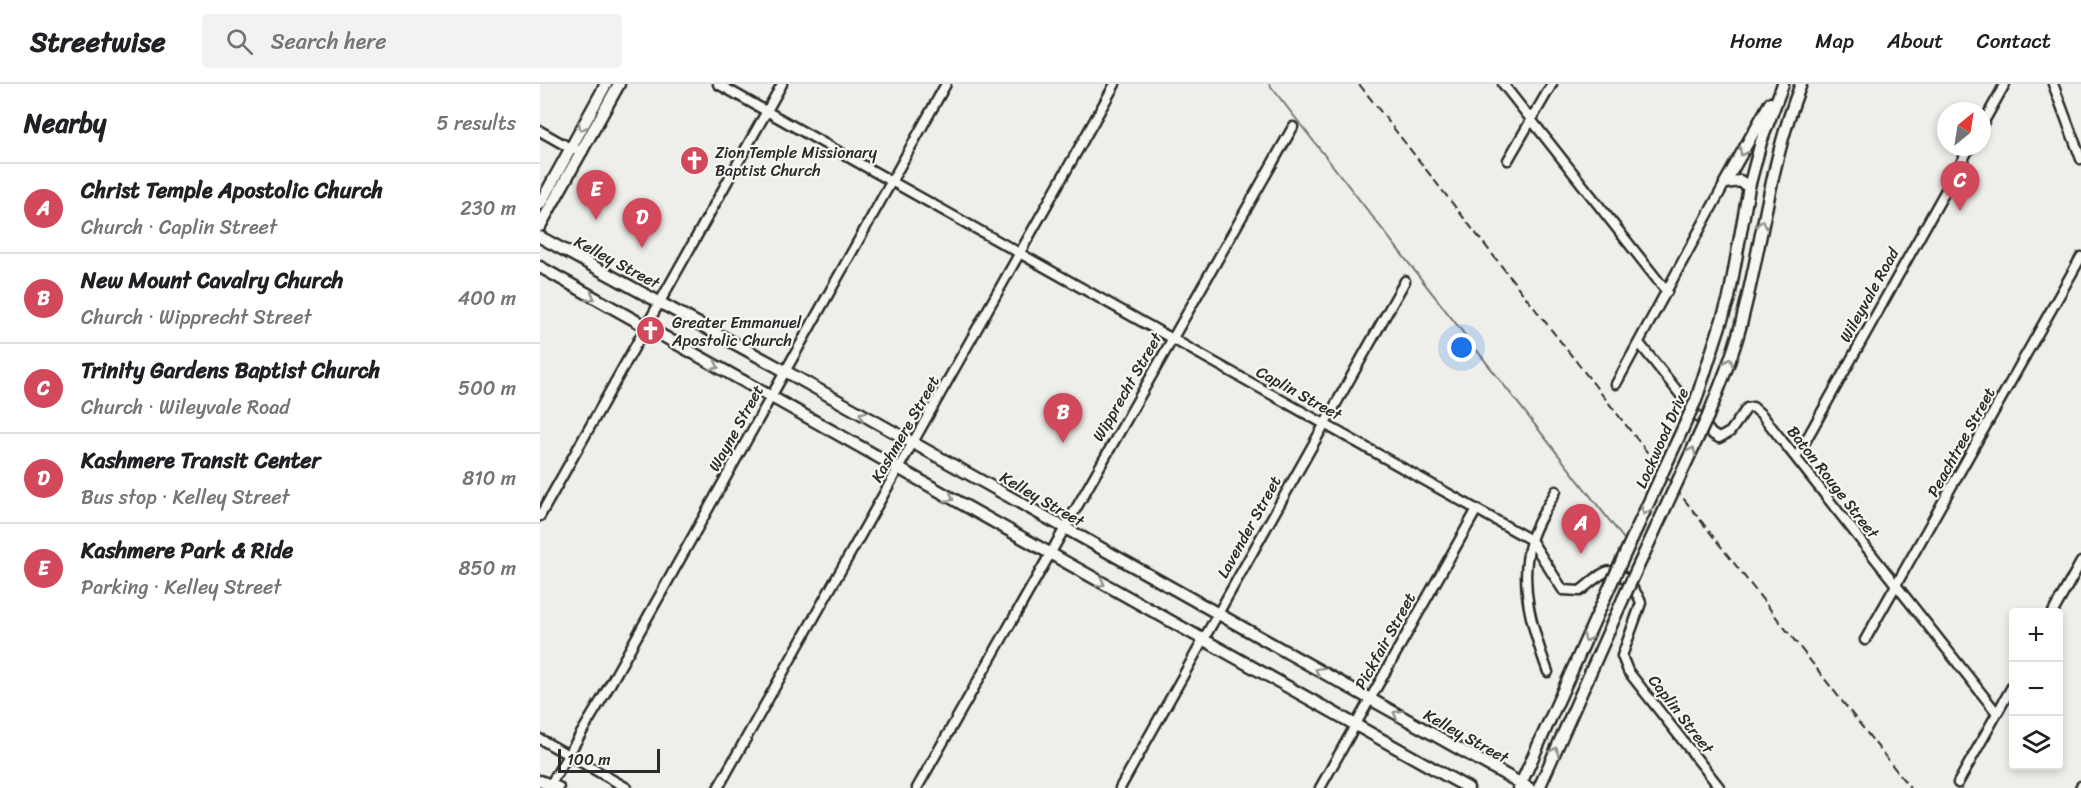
<!DOCTYPE html>
<html lang="en">
<head>
<meta charset="utf-8">
<style>
  :root { --surface:#fff; --page:#f2f2f2; --text:#202124; --muted:#757577; --line:#e0e0e0; --accent:#d1495b }
  body { margin:0; font-family:Sriracha,sans-serif; background:var(--page); color:var(--text) }
  .controls { position:absolute; right:18px; bottom:18px; display:grid; overflow:hidden; border-radius:6px; box-shadow:0 3px 9px #0003 }
  .controls button { width:54px; height:54px; display:grid; place-items:center; padding:0; border:0; border-bottom:2px solid var(--line); background:var(--surface); color:var(--text); font:30px sans-serif }
  .compass { position:absolute; left:1397px; top:18px; width:54px; height:54px; border-radius:50%; background:var(--surface); box-shadow:0 3px 9px #0003; rotate:30deg }
  .scale { position:absolute; left:18px; bottom:15px; width:102px; box-sizing:border-box; padding-left:6px; border:3px solid #2b2b2b; border-top:0; font-size:16px; line-height:21px; white-space:nowrap; color:#2b2b2b; -webkit-text-stroke:4px #f6f6f2; paint-order:stroke }
  .you { position:absolute; left:922px; top:264px; width:21px; height:21px; margin:-15px; border:4px solid #fff; border-radius:50%; background:#1a73e8; box-shadow:0 0 0 9px #1a73e833 }
  .badge { display:grid; place-items:center; width:39px; height:39px; border-radius:50%; background:var(--accent); color:#fff; font-size:20px; font-weight:700 }
  .pin { position:absolute; translate:-50% -50px; filter:drop-shadow(0 2px 3px #0008) }
  .pin::after { content:''; position:absolute; top:32px; width:21px; height:18px; background:inherit; clip-path:polygon(0 0,100% 0,50% 100%) }
  .list { margin:0; padding:0; list-style:none }
  h2 { display:flex; justify-content:space-between; align-items:center; height:78px; margin:0; padding:0 24px; font-size:26px }
  h2 small { font-size:20px; font-weight:400; color:var(--muted) }
  .list li { display:grid; grid-template-columns:39px 1fr auto; gap:18px; align-items:center; box-sizing:border-box; height:90px; padding:0 24px; border-top:2px solid var(--line) }
  .list b { display:block; font-size:22px; white-space:nowrap }
  .list p { margin:0; font-size:20px; white-space:nowrap; color:var(--muted) }
  .list em { font-size:20px; font-style:normal; color:var(--muted) }
  .icon { flex:none; width:33px; height:33px; fill:none; stroke:currentColor; stroke-width:2; stroke-linecap:round; stroke-linejoin:round }
  .map { position:relative; flex:none; width:1541px; height:704px; overflow:hidden }
  header { display:flex; align-items:center; gap:36px; box-sizing:border-box; height:84px; padding:0 30px; background:var(--surface); border-bottom:2px solid var(--line) }
  header strong { font-size:28px }
  nav { display:flex; gap:33px; margin-inline-start:auto; font-size:21px }
  .search { width:420px; height:54px; background:var(--page); display:flex; align-items:center; gap:15px; box-sizing:border-box; padding:0 21px; border-radius:6px; color:var(--muted); font-size:22px }
  main { display:flex }
  aside { flex:1; background:var(--surface) }
  .map>svg:first-child { display:block }
</style>
</head>
<body>
<header>
<strong>Streetwise</strong>
<div class="search"><svg class="icon" aria-label="search" viewBox="0 0 24 24"><circle cx="10" cy="10" r="6"/><path d="M15 15l6 6"/></svg>Search here</div>
<nav><a>Home</a><a>Map</a><a>About</a><a>Contact</a></nav>
</header>
<main>
<aside>
<h2>Nearby<small>5 results</small></h2>
<ul class="list">
<li><span class="badge">A</span><div><b>Christ Temple Apostolic Church</b><p>Church · Caplin Street</p></div><em>230 m</em></li>
<li><span class="badge">B</span><div><b>New Mount Cavalry Church</b><p>Church · Wipprecht Street</p></div><em>400 m</em></li>
<li><span class="badge">C</span><div><b>Trinity Gardens Baptist Church</b><p>Church · Wileyvale Road</p></div><em>500 m</em></li>
<li><span class="badge">D</span><div><b>Kashmere Transit Center</b><p>Bus stop · Kelley Street</p></div><em>810 m</em></li>
<li><span class="badge">E</span><div><b>Kashmere Park &amp; Ride</b><p>Parking · Kelley Street</p></div><em>850 m</em></li>
</ul>
</aside>
<div class="map">
<svg width="1541" height="704" viewBox="0 0 1541 704">
  <rect width="100%" height="100%" fill="#eeeeea"/>
  <filter id="ink" filterUnits="userSpaceOnUse"><feTurbulence type="fractalNoise" baseFrequency=".0167" numOctaves="2"/><feDisplacementMap in="SourceGraphic" scale="12" xChannelSelector="R" yChannelSelector="G"/><feConvolveMatrix kernelMatrix="1 2 1 2 8 2 1 2 1" color-interpolation-filters="sRGB"/></filter>
  <g filter="url(#ink)">
    <g fill="none" stroke-linecap="round" stroke-linejoin="round">
      <path stroke="#757573" stroke-width="2" d="M 729,0 L 1087,459"/>
      <defs>
        <path id="minor" d="M 178,0 L 991,456 L 1023,506 L 1040,507 C 1059,493 1070,475 1088,498 C 1093,505 1099,511 1101,519 L 1082,572 L 1088,587 L 1180,704
          M 963,0 L 1127,208
          M 1513,0 L 1541,75
          M 1442,41 L 1465,0
          M 0,47 L 30,64 L 43,67
          M 968,76 L 1012,0
          M 1099,259 L 1172,350 L 1179,354 L 1190,348 L 1207,324 L 1213,323 L 1222,331 L 1457,629
          M 1076,300 L 1185,99
          M 1256,374 L 1430,63
          M 0,432 L 242,0
          M 1513,528 L 1541,478
          M 1325,556 L 1541,173
          M 1008,588 C 993,547 978,501 991,457 C 995,440 1008,422 1016,407
          M 0,655 L 87,704
          M 1418,699 L 1474,599
          M 10,701 L 63,613 L 406,0
          M 178,704 L 575,0
          M 377,704 L 753,43
          M 580,704 L 865,197
          M 780,704 L 937,425
          M 1540,704 L 1541,702"/>
        <path id="secondary" d="M 1185,99 L 1230,19
          M 1185,99 L 1200,97 L 1209,103
          M 0,120 L 66,0
          M 0,142 L 79,0
          M 0,153 L 245,287 L 989,704
          M 0,183 L 928,704
          M 1156,316 L 1189,214 L 1209,103 L 1221,58 L 1243,0
          M 1168,332 C 1181,299 1195,267 1203,232 C 1223,154 1231,75 1261,0
          M 0,697 L 18,704
          M 979,704 L 1071,500
          M 999,704 L 1083,515"/>
      </defs>
      <use href="#minor" stroke="#2b2b2b" stroke-width="13"/>
      <use href="#secondary" stroke="#2b2b2b" stroke-width="15"/>
      <use href="#minor" stroke="#f6f6f2" stroke-width="8"/>
      <use href="#secondary" stroke="#f6f6f2" stroke-width="10"/>
      <path stroke="#2b2b2b" stroke-width="2" stroke-dasharray="9 4.5" stroke-linecap="butt" d="M 819,0 L 1370,704"/>
      <defs>
        <path id="secondary-bridge" d="M 1071,500 L 1156,316
          M 1083,515 L 1168,332"/>
      </defs>
      <use href="#secondary-bridge" stroke="#2b2b2b" stroke-width="15" stroke-linecap="butt"/>
      <use href="#secondary-bridge" stroke="#f6f6f2" stroke-width="10"/>
    </g>
    <defs><path id="oneway-chevron" d="M-2-3.5L2.5 0L-2 3.5" fill="none" stroke-width="1.6" stroke-linecap="round" stroke-linejoin="round" transform="scale(1.5)"/></defs>
    <g stroke="#90908e">
      <use href="#oneway-chevron" transform="translate(42 43) rotate(119)"/>
      <use href="#oneway-chevron" transform="translate(1203 68) rotate(119)"/>
      <use href="#oneway-chevron" transform="translate(1222 140) rotate(-79)"/>
      <use href="#oneway-chevron" transform="translate(51 213) rotate(30)"/>
      <use href="#oneway-chevron" transform="translate(1189 278) rotate(-71)"/>
      <use href="#oneway-chevron" transform="translate(175 282) rotate(29)"/>
      <use href="#oneway-chevron" transform="translate(323 331) rotate(-151)"/>
      <use href="#oneway-chevron" transform="translate(1152 367) rotate(-65)"/>
      <use href="#oneway-chevron" transform="translate(410 414) rotate(30)"/>
      <use href="#oneway-chevron" transform="translate(1105 427) rotate(115)"/>
      <use href="#oneway-chevron" transform="translate(561 499) rotate(29)"/>
      <use href="#oneway-chevron" transform="translate(1047 554) rotate(114)"/>
      <use href="#oneway-chevron" transform="translate(779 587) rotate(-151)"/>
      <use href="#oneway-chevron" transform="translate(857 630) rotate(-151)"/>
      <use href="#oneway-chevron" transform="translate(1015 667) rotate(-65)"/>
    </g>
  </g>
  <defs>
    <symbol id="church-disc" viewBox="-11 -11 22 22"><circle r="9.5" fill="#d1495b" stroke="#f6f6f2"/><path d="M-1.2-6h2.4v3.5h3.3v2.4h-3.3V6h-2.4V-.1h-3.3v-2.4h3.3Z" fill="#fff"/></symbol>
  </defs>
  <g fill-rule="evenodd">
    <use href="#church-disc" x="138" y="60" width="33" height="33"/>
    <use href="#church-disc" x="94" y="230" width="33" height="33"/>
  </g>
  <g text-anchor="middle" dominant-baseline="central" stroke-width="4.5" stroke-linejoin="round" paint-order="stroke">
    <g font-size="16" fill="#2b2b2b" stroke="#f6f6f2" text-anchor="start">
      <text x="175" y="68">Zion Temple Missionary<tspan x="175" dy="18">Baptist Church</tspan></text>
      <text x="132" y="238">Greater Emmanuel<tspan x="132" dy="18">Apostolic Church</tspan></text>
    </g>
    <g font-size="16" fill="#2b2b2b" stroke="#f6f6f2">
      <text transform="translate(77 178) rotate(28)">Kelley Street</text>
      <text transform="translate(1329 211) rotate(-61)">Wileyvale Road</text>
      <text transform="translate(587 303) rotate(-60)">Wipprecht Street</text>
      <text transform="translate(759 309) rotate(29)">Caplin Street</text>
      <text transform="translate(196 344) rotate(-61)">Wayne Street</text>
      <text transform="translate(365 345) rotate(-60)">Kashmere Street</text>
      <text transform="translate(1122 354) rotate(-66)">Lockwood Drive</text>
      <text transform="translate(1421 358) rotate(-61)">Peachtree Street</text>
      <text transform="translate(1293 398) rotate(52)">Baton Rouge Street</text>
      <text transform="translate(502 415) rotate(30)">Kelley Street</text>
      <text transform="translate(709 443) rotate(-61)">Lavender Street</text>
      <text transform="translate(845 557) rotate(-61)">Pickfair Street</text>
      <text transform="translate(1141 630) rotate(52)">Caplin Street</text>
      <text transform="translate(926 652) rotate(29)">Kelley Street</text>
    </g>
  </g>
</svg>
<div class="controls">
<button>+</button>
<button>−</button>
<button><svg class="icon" aria-label="layers" viewBox="0 0 24 24"><path d="M12 4l9 5-9 5-9-5zM3 14l9 5 9-5"/></svg></button>
</div>
<svg class="compass" viewBox="-18 -18 36 36"><path d="M0-13l5 13h-10z" fill="#e53935"/><path d="M0 13l5-13h-10z" fill="#757577"/></svg>
<div class="scale">100 m</div>
<div class="you"></div>
<div class="pin badge" style="left:1041px;top:470px">A</div>
<div class="pin badge" style="left:523px;top:359px">B</div>
<div class="pin badge" style="left:1420px;top:127px">C</div>
<div class="pin badge" style="left:102px;top:164px">D</div>
<div class="pin badge" style="left:56px;top:136px">E</div>
</div>
</main>
</body>
</html>
